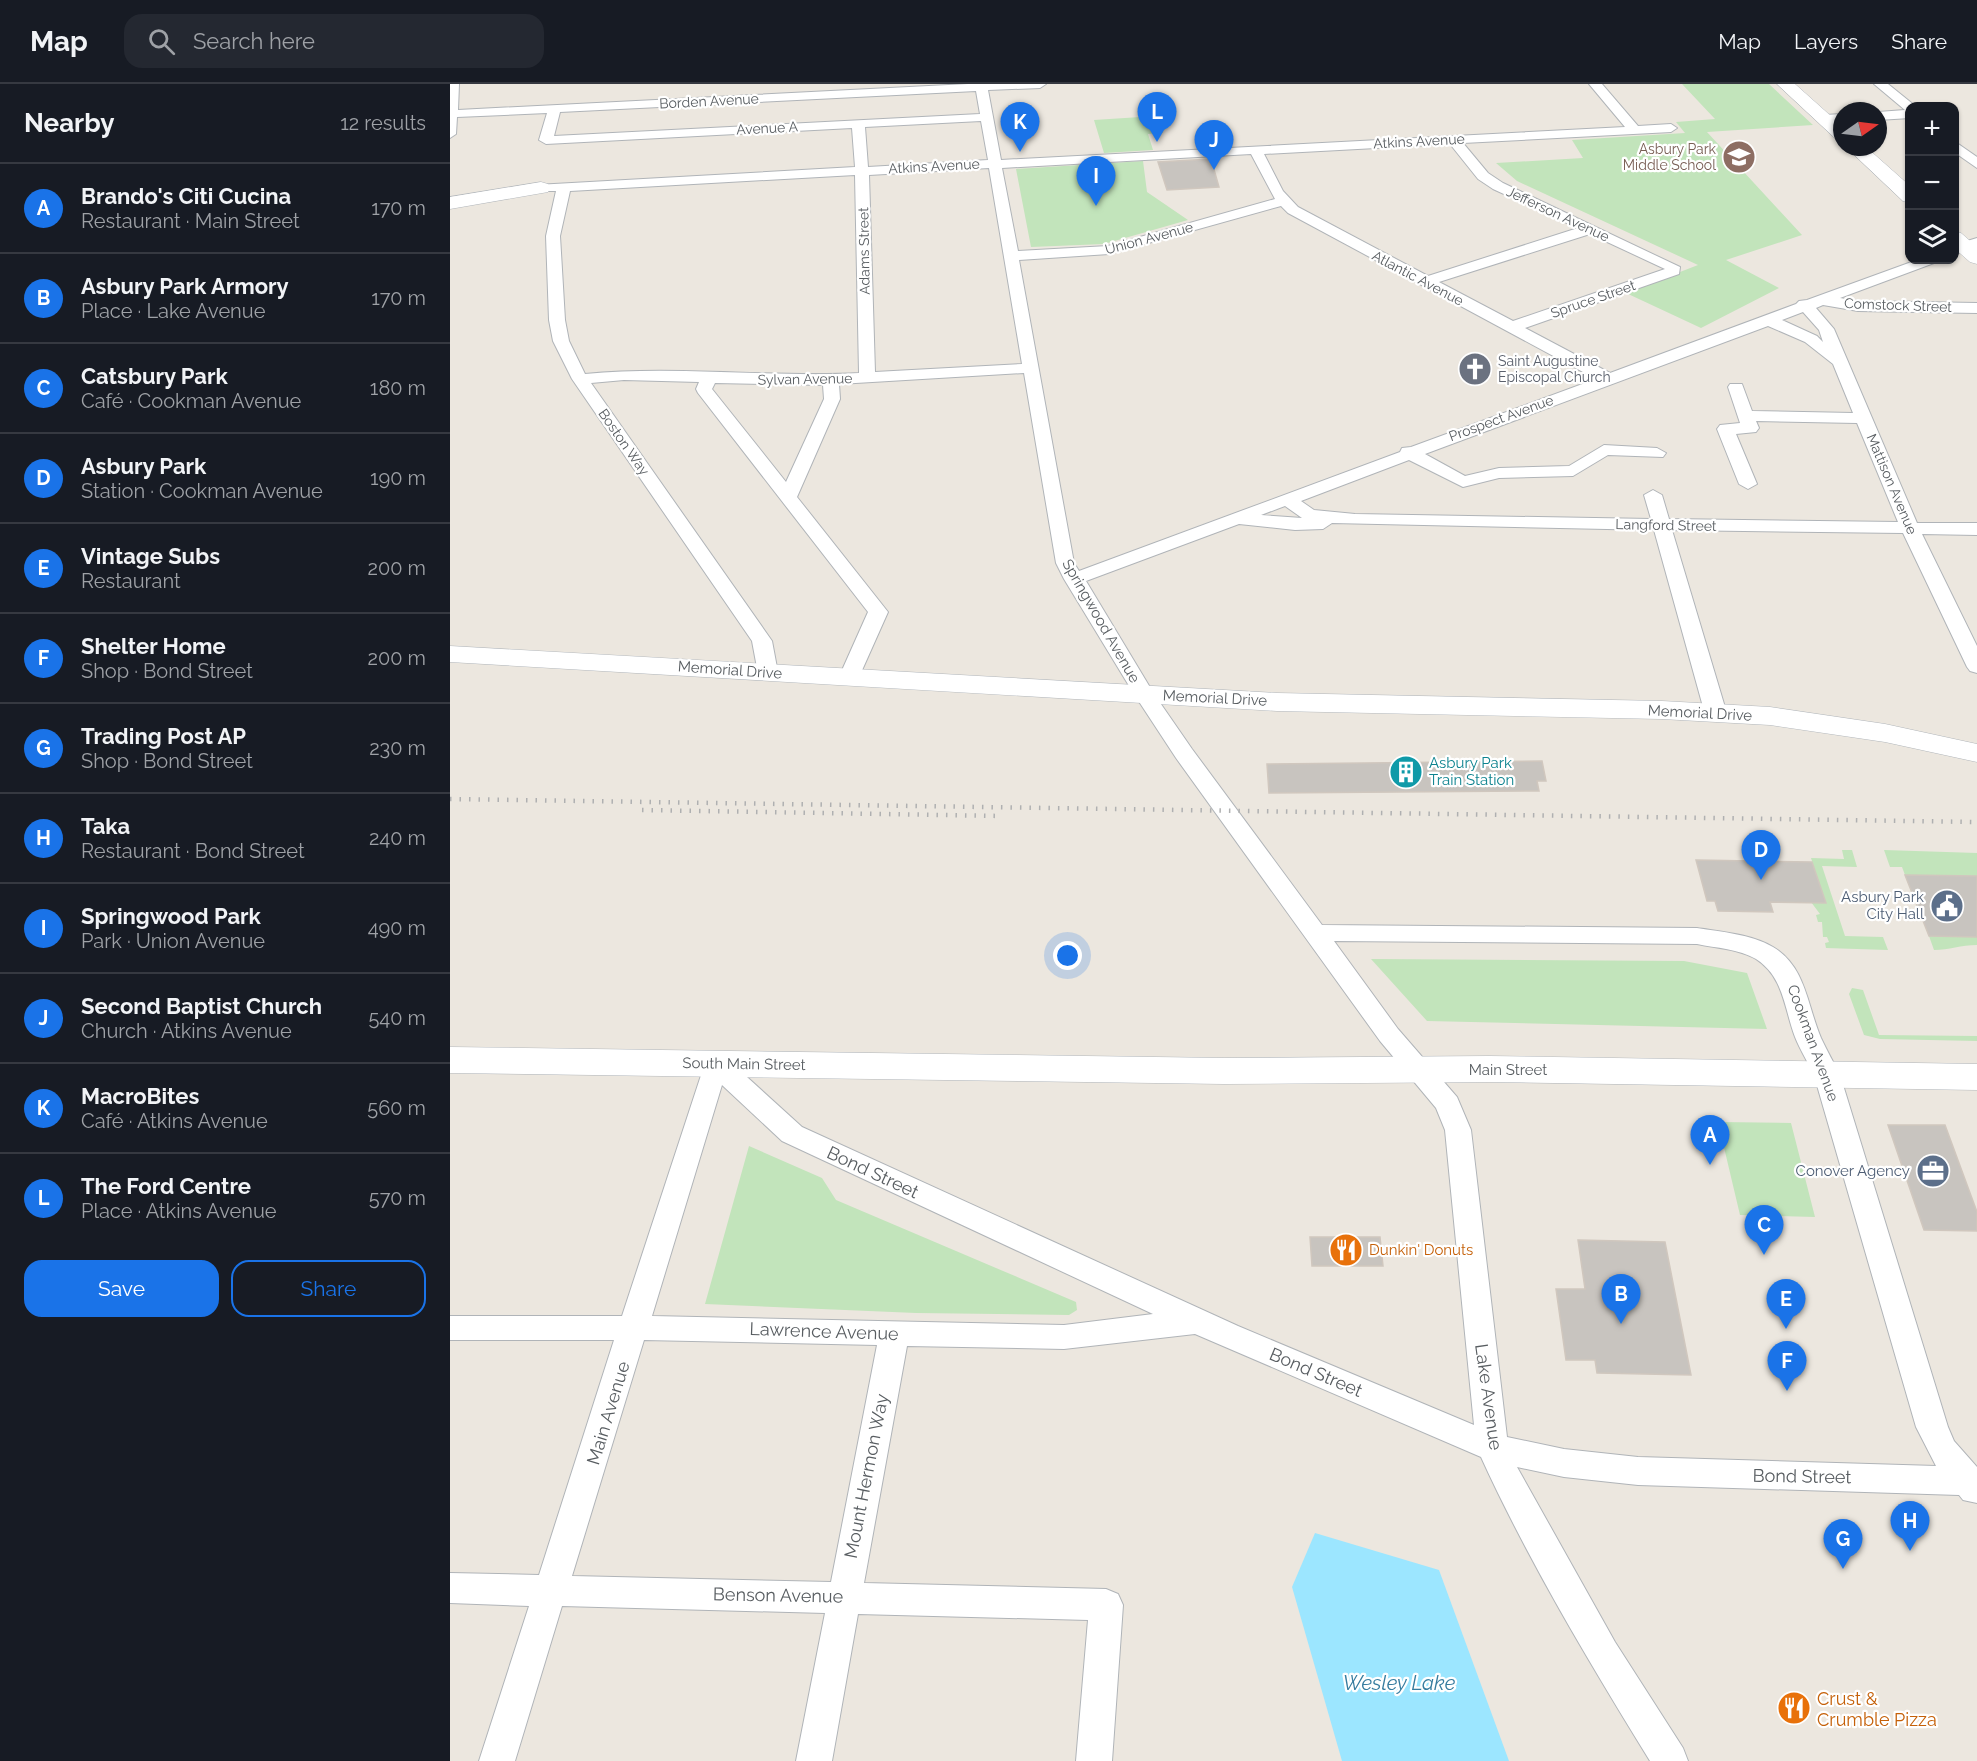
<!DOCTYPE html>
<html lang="en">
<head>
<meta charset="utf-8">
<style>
  :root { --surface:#171b24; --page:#242831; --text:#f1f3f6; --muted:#9ea1a6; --line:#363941; --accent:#1a73e8 }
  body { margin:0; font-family:Raleway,sans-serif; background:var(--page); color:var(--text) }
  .controls { position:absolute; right:18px; top:18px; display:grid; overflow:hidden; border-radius:12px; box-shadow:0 2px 4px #0004 }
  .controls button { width:54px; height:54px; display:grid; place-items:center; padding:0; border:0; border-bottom:2px solid var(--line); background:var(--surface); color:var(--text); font:30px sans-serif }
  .compass { position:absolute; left:1383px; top:18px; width:54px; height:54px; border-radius:50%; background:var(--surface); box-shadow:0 2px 4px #0004; rotate:76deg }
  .you { position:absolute; left:618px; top:872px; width:21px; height:21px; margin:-15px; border:4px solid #fff; border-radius:50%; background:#1a73e8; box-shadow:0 0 0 9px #1a73e833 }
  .badge { display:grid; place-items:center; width:39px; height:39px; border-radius:50%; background:var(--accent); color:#fff; font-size:20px; font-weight:700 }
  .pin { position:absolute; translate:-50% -50px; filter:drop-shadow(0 2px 3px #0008) }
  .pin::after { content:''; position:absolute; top:32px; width:21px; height:18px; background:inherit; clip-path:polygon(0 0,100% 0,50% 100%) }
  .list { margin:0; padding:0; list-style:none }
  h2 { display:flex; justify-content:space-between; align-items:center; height:78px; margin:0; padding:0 24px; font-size:26px }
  h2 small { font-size:20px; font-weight:400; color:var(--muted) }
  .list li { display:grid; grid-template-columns:39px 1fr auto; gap:18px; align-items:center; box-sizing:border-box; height:90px; padding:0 24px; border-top:2px solid var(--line) }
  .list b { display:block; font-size:22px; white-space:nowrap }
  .list p { margin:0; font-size:20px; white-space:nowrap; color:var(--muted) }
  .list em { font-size:20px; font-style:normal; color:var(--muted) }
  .actions { display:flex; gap:12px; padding:18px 24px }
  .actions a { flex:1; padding:14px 0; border:2px solid var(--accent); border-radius:18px; text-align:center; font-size:21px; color:var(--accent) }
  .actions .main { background:var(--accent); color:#fff }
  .icon { flex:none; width:33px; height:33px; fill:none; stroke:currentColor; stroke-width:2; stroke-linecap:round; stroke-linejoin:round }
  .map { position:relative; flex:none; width:1527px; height:1677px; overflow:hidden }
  header { display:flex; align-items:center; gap:36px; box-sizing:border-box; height:84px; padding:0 30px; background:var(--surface); border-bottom:2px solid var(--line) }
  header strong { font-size:28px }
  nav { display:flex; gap:33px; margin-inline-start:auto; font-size:21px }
  .search { width:420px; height:54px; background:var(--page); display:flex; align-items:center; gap:15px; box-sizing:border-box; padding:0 21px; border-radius:18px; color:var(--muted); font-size:22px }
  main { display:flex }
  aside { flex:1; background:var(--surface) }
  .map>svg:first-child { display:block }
</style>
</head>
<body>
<header>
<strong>Map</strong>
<div class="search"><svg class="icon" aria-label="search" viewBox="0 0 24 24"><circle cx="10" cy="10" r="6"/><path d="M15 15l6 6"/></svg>Search here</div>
<nav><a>Map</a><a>Layers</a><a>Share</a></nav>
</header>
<main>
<aside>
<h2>Nearby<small>12 results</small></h2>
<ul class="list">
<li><span class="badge">A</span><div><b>Brando's Citi Cucina</b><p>Restaurant · Main Street</p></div><em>170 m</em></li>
<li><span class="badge">B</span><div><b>Asbury Park Armory</b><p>Place · Lake Avenue</p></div><em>170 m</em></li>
<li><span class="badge">C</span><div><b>Catsbury Park</b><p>Café · Cookman Avenue</p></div><em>180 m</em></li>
<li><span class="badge">D</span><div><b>Asbury Park</b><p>Station · Cookman Avenue</p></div><em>190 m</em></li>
<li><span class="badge">E</span><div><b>Vintage Subs</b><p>Restaurant</p></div><em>200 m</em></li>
<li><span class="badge">F</span><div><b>Shelter Home</b><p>Shop · Bond Street</p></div><em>200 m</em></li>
<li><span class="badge">G</span><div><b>Trading Post AP</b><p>Shop · Bond Street</p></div><em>230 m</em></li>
<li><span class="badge">H</span><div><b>Taka</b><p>Restaurant · Bond Street</p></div><em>240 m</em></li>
<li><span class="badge">I</span><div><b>Springwood Park</b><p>Park · Union Avenue</p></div><em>490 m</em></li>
<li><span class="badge">J</span><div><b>Second Baptist Church</b><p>Church · Atkins Avenue</p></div><em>540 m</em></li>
<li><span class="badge">K</span><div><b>MacroBites</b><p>Café · Atkins Avenue</p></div><em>560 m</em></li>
<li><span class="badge">L</span><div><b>The Ford Centre</b><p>Place · Atkins Avenue</p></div><em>570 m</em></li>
</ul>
<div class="actions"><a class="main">Save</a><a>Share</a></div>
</aside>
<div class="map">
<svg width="1527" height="1677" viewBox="0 0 1527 1677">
  <rect width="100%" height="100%" fill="#ece7df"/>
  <path fill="#c2e4bb" d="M 1232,0 L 1319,0 L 1363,41 L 1257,48 L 1352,151 L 1276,176 L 1329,204 L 1251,244 L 1176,209 L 1248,181 L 1067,97 L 1046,79 L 1133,74 L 1122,56 L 1235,49 L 1226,38 L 1265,35 Z
    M 706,32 L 713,49 L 698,50 L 703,66 L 654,69 L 644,36 Z
    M 693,77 L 697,108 L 738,136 L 654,160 L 581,163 L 566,85 Z
    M 1392,766 L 1402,766 L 1407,783 L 1372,782 L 1395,852 L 1433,853 L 1438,866 L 1376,864 L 1375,859 L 1379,858 L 1377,853 L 1373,853 L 1372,838 L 1368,838 L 1366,831 L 1370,830 L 1361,818 L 1375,818 L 1361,774 L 1394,775 Z
    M 1434,766 L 1527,769 L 1527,792 L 1455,791 L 1452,783 L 1440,783 Z
    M 1479,852 L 1527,853 L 1527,861 C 1511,861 1499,866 1484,866 Z
    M 921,875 L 1234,877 L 1297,889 L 1317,945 L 977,937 Z
    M 1402,904 L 1413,906 L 1429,951 L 1527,952 L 1527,957 L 1430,955 L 1414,951 L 1399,910 Z
    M 1268,1038 L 1341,1039 L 1365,1133 L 1290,1131 Z
    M 299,1062 L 372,1094 L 386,1116 L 626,1218 L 627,1226 L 619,1231 L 466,1229 L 255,1220 Z"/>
  <path fill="#9ce6ff" d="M 865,1449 L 989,1486 L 1059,1677 L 892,1677 L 842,1503 Z"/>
  <path fill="#c8c4bf" stroke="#d0c7be" stroke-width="1.5" d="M 761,75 L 769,103 L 717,106 L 708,78 Z
    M 1092,677 L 1096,697 L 1087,697 L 1089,707 L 819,709 L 817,680 Z
    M 1246,776 L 1362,778 L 1376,819 L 1320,818 L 1323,828 L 1268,827 L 1265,817 L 1257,817 Z
    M 1455,791 L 1527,792 L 1527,853 L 1479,852 Z
    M 1438,1041 L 1495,1041 L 1527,1128 L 1527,1147 L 1474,1146 Z
    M 860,1153 L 930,1153 L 933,1182 L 862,1182 Z
    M 1128,1156 L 1215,1158 L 1241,1291 L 1147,1289 L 1145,1276 L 1116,1276 L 1106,1205 L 1135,1205 Z"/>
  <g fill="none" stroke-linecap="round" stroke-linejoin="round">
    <defs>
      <path id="street" d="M 0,0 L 9,0 L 8,26 L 518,0 L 596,0 L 590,4 L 538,6 L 551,76 L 1175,43 L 1139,0 L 1152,0 L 1188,42 L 1221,40 L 1227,44 L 1221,48 L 1013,59 L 1038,89 L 1053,99 L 1230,183 L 1229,190 L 1075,244 L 1160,289 L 1346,220 L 1349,217 L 1357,216 L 1467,176 L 1486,176 L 1484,179 L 1390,214 L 1408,217 L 1527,219 L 1527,229 L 1408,227 L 1373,221 L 1366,224 L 1384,245 L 1467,439 L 1527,439 L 1527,451 L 1472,450 L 1527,562 L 1527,589 L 1520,587 L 1517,583 L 1453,449 L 1222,446 L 1277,630 L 1273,634 L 1259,634 L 1255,630 L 1204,446 L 882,439 L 873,445 L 845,446 L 789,440 L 636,497 L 704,610 L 742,665 L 872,841 L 1247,844 C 1272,848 1300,850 1323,863 C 1356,883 1357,921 1371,954 C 1377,967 1384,979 1390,991 L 1498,1343 L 1504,1357 L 1527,1383 L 1527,1419 L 1513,1416 L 1509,1411 L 1188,1401 L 1114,1393 L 1067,1383 L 1165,1558 L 1233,1664 L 1238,1677 L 1200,1677 C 1139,1578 1079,1478 1031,1373 L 745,1250 L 614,1265 L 457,1262 L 414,1499 L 656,1505 L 668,1510 L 673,1521 L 662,1677 L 626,1677 L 638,1536 L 408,1530 L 382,1677 L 346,1677 L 375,1529 L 112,1522 L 65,1677 L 29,1677 L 79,1522 L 0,1519 L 0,1489 L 89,1491 L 164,1256 L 0,1256 L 0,1232 L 172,1232 L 257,973 L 266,971 L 275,973 L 352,1043 L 788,1242 L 1024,1341 L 995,1046 L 986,1024 L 930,957 L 726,674 L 684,610 L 614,495 L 606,479 L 574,289 L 389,300 L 390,315 L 347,413 L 438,528 L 409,593 L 406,597 L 392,597 L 389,593 L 418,528 L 248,309 L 246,305 L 249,298 L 174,296 L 141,299 L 322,557 L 328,589 L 325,593 L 311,593 L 308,589 L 302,557 L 122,295 L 103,257 L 99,236 L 96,152 L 106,107 L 86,107 L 86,101 L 405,83 L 402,44 L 96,60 L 89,56 L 97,29 L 7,33 L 6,50 L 0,54 ZM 526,7 L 530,30 L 104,52 L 110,28 ZM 531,37 L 538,76 L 418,83 L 415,43 ZM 1000,60 L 1028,95 L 1043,105 L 1128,144 L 978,192 L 848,123 L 833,107 L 814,70 ZM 801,70 L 825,115 L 658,162 L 568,167 L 552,84 ZM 539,84 L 572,280 L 425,288 L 419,91 ZM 405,91 L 409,289 C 318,294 226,281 135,290 L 119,257 L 115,236 L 110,152 L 120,107 ZM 831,122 L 838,129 L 1146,295 L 961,363 L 952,364 L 950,368 L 629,487 L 624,479 L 569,176 L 659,170 ZM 1140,150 L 1215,185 L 1063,237 L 989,198 ZM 1353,228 L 1369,246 L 1373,258 L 1367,252 L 1332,236 ZM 1318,242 L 1355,258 L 1383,280 L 1403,329 L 1302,327 L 1292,300 L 1280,300 L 1278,303 L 1290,339 L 1270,341 L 1267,345 L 1289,400 L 1298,405 L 1307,400 L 1286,350 L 1306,348 L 1309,344 L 1306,337 L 1407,339 L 1448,438 L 1219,435 L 1212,411 L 1203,406 L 1194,411 L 1201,435 L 905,430 L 864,426 L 851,417 L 959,376 L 1013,403 L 1049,394 L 1123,392 L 1158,371 L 1213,373 L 1216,369 L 1207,364 L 1154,361 L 1119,382 L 1049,384 L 1015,392 L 975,370 ZM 265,299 L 373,301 L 374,315 L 336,398 L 262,305 ZM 835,422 L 852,434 L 811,431 ZM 884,857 L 1247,860 C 1266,864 1289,865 1306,875 C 1334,893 1334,924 1345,953 C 1350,966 1358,978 1364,991 L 1466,1343 L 1486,1382 L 1188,1373 L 1114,1365 L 1057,1353 L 1021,1046 L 1007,1013 L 948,945 ZM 272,1001 L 332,1057 L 703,1230 L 614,1241 L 202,1232 ZM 194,1256 L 427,1261 L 381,1498 L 122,1492 Z
        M 1424,0 L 1438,0 L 1464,21 L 1460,22 L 1460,34 L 1428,36 L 1428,28 L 1455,26 Z
        M 1392,30 L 1392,38 L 1375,39 L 1369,35 L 1375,31 Z
        M 1504,57 L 1527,73 L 1527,84 L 1504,68 Z
        M 1527,154 L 1527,163 L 1504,170 L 1504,161 Z"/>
      <path id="secondary" d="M 1327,0 L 1345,0 L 1392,42 L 1392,56 L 1386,55 Z
        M 1396,63 L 1416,63 L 1460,102 L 1460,119 L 1453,117 Z
        M 91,98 L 98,100 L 100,104 L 98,108 L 0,125 L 0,113 Z
        M 1504,147 L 1511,149 L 1527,163 L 1527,180 L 1520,178 L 1504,164 Z
        M 0,562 L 827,609 L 1212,617 L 1320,623 L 1435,640 L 1527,660 L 1527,678 L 1435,658 L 1320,641 L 1212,635 L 827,627 L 0,578 Z
        M 0,963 L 774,974 L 1039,972 L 1527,980 L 1527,1006 L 1039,998 L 774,1000 L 0,989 Z"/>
    </defs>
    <use href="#street" stroke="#b0b4b8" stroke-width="2"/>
    <use href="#secondary" stroke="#b1b6bb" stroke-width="1"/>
    <use href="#street" fill="#fff" fill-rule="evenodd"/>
    <use href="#secondary" fill="#fff" fill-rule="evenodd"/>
    <path stroke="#afb0b1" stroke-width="4.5" stroke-dasharray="1.5 8" stroke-linecap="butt" d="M 0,715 L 1527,738
      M 192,726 L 552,732"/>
  </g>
  <defs>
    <symbol id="school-disc" viewBox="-11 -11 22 22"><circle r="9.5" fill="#8d6e63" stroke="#fff"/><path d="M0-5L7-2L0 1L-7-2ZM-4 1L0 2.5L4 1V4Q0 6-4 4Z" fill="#fff"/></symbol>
    <symbol id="church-disc" viewBox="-11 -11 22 22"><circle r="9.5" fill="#6b7280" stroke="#fff"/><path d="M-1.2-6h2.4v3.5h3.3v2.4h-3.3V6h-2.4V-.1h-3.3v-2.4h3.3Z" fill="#fff"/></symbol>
    <symbol id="building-disc" viewBox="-11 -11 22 22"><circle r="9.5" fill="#0f9aa8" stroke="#fff"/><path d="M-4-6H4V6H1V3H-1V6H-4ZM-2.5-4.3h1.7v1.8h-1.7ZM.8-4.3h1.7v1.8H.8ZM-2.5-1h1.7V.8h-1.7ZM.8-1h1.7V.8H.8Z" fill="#fff"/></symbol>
    <symbol id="civic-disc" viewBox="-11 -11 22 22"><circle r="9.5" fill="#5c6f8a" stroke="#fff"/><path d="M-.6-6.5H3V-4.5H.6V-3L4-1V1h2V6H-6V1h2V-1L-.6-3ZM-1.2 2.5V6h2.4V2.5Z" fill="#fff"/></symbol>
    <symbol id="office-disc" viewBox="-11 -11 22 22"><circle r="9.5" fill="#5c6f8a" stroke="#fff"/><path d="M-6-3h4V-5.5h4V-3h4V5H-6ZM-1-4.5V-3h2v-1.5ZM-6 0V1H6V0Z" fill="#fff"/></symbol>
    <symbol id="restaurant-disc" viewBox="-11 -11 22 22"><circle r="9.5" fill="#e8710a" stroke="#fff"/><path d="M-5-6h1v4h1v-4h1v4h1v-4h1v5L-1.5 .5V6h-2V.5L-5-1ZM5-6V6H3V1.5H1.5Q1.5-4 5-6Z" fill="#fff"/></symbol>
  </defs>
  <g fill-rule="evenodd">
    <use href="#school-disc" x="1270" y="54" width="38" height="38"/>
    <use href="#church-disc" x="1006" y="266" width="38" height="38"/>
    <use href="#building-disc" x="937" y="669" width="38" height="38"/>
    <use href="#civic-disc" x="1478" y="803" width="38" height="38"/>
    <use href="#office-disc" x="1464" y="1068" width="38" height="38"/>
    <use href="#restaurant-disc" x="877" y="1147" width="38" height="38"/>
    <use href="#restaurant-disc" x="1325" y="1605" width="38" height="38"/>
  </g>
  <g text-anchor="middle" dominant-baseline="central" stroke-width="4.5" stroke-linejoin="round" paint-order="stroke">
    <g font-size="14" fill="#585d61" stroke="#fff">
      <text transform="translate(259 17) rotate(-3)">Borden Avenue</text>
      <text transform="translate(317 44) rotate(-3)">Avenue A</text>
      <text transform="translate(969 57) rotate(-3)">Atkins Avenue</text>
      <text transform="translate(484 82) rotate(-3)">Atkins Avenue</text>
      <text transform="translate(1108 130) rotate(25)">Jefferson Avenue</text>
      <text transform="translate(699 154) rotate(-15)">Union Avenue</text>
      <text transform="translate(414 167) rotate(-91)">Adams Street</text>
      <text transform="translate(968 194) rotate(28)">Atlantic Avenue</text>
      <text transform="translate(1143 215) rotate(-19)">Spruce Street</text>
      <text transform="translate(1448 221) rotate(2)">Comstock Street</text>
      <text transform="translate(355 295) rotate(-1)">Sylvan Avenue</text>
      <text transform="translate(1051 334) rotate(-20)">Prospect Avenue</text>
      <text transform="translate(174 358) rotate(55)">Boston Way</text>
      <text transform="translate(1442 400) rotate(67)">Mattison Avenue</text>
      <text transform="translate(1216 441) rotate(1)">Langford Street</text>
    </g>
    <g font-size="14" fill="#785e54" stroke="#fff" text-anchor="end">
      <text x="1266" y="65">Asbury Park<tspan x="1266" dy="16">Middle School</tspan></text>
    </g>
    <g font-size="14" fill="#5b616d" stroke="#fff" text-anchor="start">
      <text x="1048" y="277">Saint Augustine<tspan x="1048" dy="16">Episcopal Church</tspan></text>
    </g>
    <g font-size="15" fill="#585d61" stroke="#fff">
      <text transform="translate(651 537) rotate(60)">Springwood Avenue</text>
      <text transform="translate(280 586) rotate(4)">Memorial Drive</text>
      <text transform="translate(765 614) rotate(3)">Memorial Drive</text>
      <text transform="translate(1250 629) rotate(3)">Memorial Drive</text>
      <text transform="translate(1363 959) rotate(70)">Cookman Avenue</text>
      <text transform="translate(294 980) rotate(1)">South Main Street</text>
      <text x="1058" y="986">Main Street</text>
    </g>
    <g font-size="15" fill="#0d838f" stroke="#fff" text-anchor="start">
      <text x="979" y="679">Asbury Park<tspan x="979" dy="17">Train Station</tspan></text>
    </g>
    <g font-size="15" fill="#4e5e75" stroke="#fff" text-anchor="end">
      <text x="1474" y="813">Asbury Park<tspan x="1474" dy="17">City Hall</tspan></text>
      <text x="1460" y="1087">Conover Agency</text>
    </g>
    <g font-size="15" fill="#c56008" stroke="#fff" text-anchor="start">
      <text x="919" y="1166">Dunkin' Donuts</text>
    </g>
    <g font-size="18" fill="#585d61" stroke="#fff">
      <text transform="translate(423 1088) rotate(25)">Bond Street</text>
      <text transform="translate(374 1247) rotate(2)">Lawrence Avenue</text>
      <text transform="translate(866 1288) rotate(23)">Bond Street</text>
      <text transform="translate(1039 1313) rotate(82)">Lake Avenue</text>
      <text transform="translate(158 1329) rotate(-73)">Main Avenue</text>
      <text transform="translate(416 1392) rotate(-79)">Mount Hermon Way</text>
      <text transform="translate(1352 1392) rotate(1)">Bond Street</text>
      <text transform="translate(328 1511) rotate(1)">Benson Avenue</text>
    </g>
    <g font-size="18" fill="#c56008" stroke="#fff" text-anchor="start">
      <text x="1367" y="1614">Crust &amp;<tspan x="1367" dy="21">Crumble Pizza</tspan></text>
    </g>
    <g font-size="20" font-style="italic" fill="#367c9f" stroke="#fff">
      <text x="949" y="1599">Wesley Lake</text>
    </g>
  </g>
</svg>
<div class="controls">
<button>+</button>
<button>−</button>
<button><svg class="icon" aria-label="layers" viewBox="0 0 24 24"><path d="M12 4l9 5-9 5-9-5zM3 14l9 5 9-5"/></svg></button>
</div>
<svg class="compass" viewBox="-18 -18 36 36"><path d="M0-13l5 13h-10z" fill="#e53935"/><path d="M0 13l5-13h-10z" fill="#9ea1a6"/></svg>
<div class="you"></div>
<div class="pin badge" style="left:1260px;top:1081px">A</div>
<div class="pin badge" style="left:1171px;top:1240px">B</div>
<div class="pin badge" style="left:1314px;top:1171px">C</div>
<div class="pin badge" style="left:1311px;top:796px">D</div>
<div class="pin badge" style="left:1336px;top:1245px">E</div>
<div class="pin badge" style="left:1337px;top:1307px">F</div>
<div class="pin badge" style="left:1393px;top:1485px">G</div>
<div class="pin badge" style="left:1460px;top:1467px">H</div>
<div class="pin badge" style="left:646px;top:122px">I</div>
<div class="pin badge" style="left:764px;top:86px">J</div>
<div class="pin badge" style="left:570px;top:68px">K</div>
<div class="pin badge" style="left:707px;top:58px">L</div>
</div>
</main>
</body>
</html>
